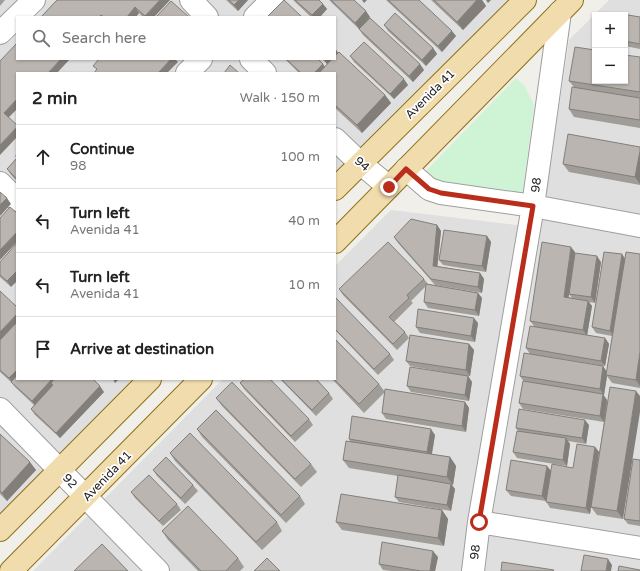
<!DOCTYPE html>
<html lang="en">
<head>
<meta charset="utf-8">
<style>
  :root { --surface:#fff; --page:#f2f2f2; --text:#222; --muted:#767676; --line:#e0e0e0 }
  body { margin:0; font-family:"Varela Round",sans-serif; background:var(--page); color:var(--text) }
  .controls { position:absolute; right:12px; top:12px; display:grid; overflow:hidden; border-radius:0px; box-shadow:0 1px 3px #0004 }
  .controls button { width:36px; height:36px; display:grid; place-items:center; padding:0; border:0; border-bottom:1px solid var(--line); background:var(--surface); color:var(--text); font:20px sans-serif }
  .stop { position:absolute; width:12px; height:12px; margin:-9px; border:3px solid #ba2d1a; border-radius:50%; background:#fff }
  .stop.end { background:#ba2d1a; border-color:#fff; box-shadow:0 1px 4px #0008 }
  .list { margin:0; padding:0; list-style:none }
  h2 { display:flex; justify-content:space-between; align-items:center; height:52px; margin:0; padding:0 16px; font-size:17px }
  h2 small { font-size:13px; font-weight:400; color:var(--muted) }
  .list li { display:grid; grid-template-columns:26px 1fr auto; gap:12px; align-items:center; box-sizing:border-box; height:64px; padding:0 16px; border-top:1px solid var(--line) }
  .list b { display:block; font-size:15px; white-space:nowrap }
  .list p { margin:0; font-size:13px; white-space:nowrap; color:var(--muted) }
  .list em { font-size:13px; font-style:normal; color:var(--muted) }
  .icon { flex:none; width:22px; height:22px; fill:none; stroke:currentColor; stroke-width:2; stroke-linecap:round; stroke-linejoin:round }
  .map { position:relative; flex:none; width:640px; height:571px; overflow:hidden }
  .search { position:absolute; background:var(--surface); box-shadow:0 1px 3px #0004; left:16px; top:16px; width:320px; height:44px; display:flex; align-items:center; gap:10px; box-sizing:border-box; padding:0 14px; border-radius:0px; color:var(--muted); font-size:15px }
  .panel { position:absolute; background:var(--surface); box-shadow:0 1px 3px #0004; left:16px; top:72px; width:320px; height:308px; border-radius:0px }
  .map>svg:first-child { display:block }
</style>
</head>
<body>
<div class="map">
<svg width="640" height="571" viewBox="0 0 640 571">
  <rect width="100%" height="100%" fill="#f1efea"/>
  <path fill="#e0dfdf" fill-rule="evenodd" d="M 0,0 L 528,0 L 335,192 L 335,73 L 17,73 L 17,379 L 149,379 L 0,530 ZM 17,17 L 335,17 L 335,59 L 17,59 Z
    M 609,0 L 640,0 L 640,571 L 33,571 L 223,379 L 335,379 L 335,266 L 391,210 L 541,228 L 569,40 ZM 595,15 L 625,15 L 625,81 L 595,81 Z"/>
  <path fill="#cef4d5" d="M 516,78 L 524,85 L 534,105 L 522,198 L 439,184 L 426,171 Z"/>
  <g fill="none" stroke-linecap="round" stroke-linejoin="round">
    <defs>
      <path id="minor" d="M 191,0 L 207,17
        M 255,17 L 272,0
        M 0,33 L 34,0
        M 251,59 L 265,73
        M 187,73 L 201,59
        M 335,139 L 360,163 L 389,187
        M 406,169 L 429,189 L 441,193 L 533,206 L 640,226
        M 0,183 L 17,200
        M 0,409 L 158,571
        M 479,522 L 640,548
        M 473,571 L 479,522 L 533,206 L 560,12"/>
      <path id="major" d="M 335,189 L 525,0
        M 335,242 L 572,0
        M 0,530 L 150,379
        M 11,571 L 201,379"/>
    </defs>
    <use href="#minor" stroke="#9f9f9f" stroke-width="24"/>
    <use href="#major" stroke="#8c7214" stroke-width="24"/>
    <use href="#minor" stroke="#fff" stroke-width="22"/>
    <use href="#major" stroke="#f1dcae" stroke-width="22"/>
  </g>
  <path fill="#a09c97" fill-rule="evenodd" d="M 0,0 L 5,0 L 0,6 Z
    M 57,0 L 170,0 L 154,17 L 143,17 L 139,13 L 136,17 L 41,17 Z
    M 226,0 L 248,0 L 238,11 Z
    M 293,0 L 319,0 L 327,9 L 320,17 L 311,17 Z
    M 329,0 L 354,0 L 370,17 L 359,29 Z
    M 386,0 L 419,0 L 456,36 L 442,52 Z
    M 431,0 L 482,0 L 486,6 L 463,30 Z
    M 625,15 L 640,17 L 640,49 L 625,46 Z
    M 384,25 L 433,48 L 437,54 L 426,66 L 388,31 Z
    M 359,29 L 424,70 L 413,82 L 363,35 Z
    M 335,48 L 338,53 L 385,95 L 391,103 L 362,133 L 335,108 L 335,73 L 299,73 L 285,59 L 318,59 L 323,64 L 325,67 L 327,64 L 322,59 L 335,59 Z
    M 350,56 L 408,85 L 394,99 L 354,62 Z
    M 640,57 L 640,128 L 574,117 L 569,109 L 574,87 L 569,81 Z
    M 640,147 L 640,185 L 569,172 L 563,164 Z
    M 17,153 L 17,181 L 11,175 L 7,169 L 17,158 L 15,156 Z
    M 437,225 L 441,231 L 437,266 L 480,273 L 484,279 L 482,293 L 435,285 L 398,243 L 394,237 Z
    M 487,236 L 491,242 L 486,272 L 443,265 L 439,260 Z
    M 575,253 L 601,262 L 595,303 L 589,302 L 592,306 L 587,335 L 605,338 L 609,344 L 605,366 L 530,354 L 526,348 L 534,326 L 530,321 ZM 569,294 L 572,298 L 568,297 Z
    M 640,254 L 640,388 L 612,383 L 607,376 L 604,395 L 603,395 L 607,400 L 623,519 L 597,515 L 591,507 L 604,422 L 523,409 L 519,403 L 524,382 L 520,376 L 607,371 L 612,336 L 596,333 L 592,327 L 624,259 Z
    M 0,262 L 11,287 L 0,277 Z
    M 424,279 L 428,284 L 478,293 L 482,298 L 479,316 L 428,308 L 424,302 L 426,286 L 411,301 L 413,303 L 394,322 L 405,332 L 409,338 L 397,350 L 343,295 L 339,289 Z
    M 0,291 L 17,379 L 104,392 L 60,438 L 35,415 L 31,409 L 34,405 L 15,387 L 12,383 L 0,372 Z
    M 335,299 L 390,354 L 394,360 L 378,375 L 335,330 Z
    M 478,323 L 475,342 L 420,333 L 416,327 Z
    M 469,344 L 474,350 L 470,376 L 468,376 L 472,382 L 469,401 L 411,392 L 407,386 L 449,373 L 410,366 L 406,361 Z
    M 280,379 L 316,379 L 329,393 L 333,399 L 316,416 Z
    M 332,379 L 379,384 L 385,392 L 465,402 L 469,408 L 466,432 L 386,419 L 382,413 L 385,392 L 364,413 Z
    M 240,383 L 309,419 L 313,425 L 295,442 L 244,389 Z
    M 216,398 L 311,464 L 317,472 L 301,487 L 222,406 Z
    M 589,425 L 586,444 L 568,441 L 570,444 L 567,466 L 517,458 L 513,452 L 518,431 L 516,428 Z
    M 197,429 L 300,496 L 305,504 L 286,523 L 202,437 Z
    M 0,434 L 36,470 L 7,501 L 0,494 Z
    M 435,435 L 432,454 L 450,457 L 456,466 L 453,485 L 452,485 L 455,489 L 451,511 L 399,502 L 395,497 L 398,476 L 349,468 L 343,460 L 350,441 L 349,439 Z
    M 595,447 L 599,452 L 590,514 L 550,508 L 546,501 L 511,496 L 506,490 L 547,466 L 551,471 L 573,468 Z
    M 170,453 L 277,522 L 282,531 L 262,550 L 175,461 Z
    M 640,460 L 640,526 L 628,524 L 624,519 Z
    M 153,470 L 193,485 L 198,491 L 185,504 L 157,476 Z
    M 131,492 L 177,504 L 181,510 L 163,526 L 135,498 Z
    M 442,510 L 448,519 L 444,546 L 342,530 L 336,522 Z
    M 162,531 L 238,558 L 244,567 L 240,571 L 198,571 L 168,540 Z
    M 438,557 L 435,571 L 391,571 L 383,570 L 379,564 Z"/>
  <path fill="#827f7b" d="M 160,0 L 170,0 L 154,17 L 145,17 L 145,16 Z
    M 239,0 L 248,0 L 238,11 L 234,5 Z
    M 362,0 L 367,0 L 364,3 Z
    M 477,0 L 482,0 L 486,6 L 463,30 L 457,22 Z
    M 486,0 L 491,0 L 488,3 Z
    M 323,4 L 327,9 L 320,17 L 313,17 L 312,15 Z
    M 135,7 L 139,13 L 136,17 L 127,17 Z
    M 366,11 L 370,17 L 359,29 L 355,23 Z
    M 452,31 L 456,36 L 442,52 L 438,46 Z
    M 335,48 L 338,53 L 335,56 Z
    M 433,48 L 437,54 L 426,66 L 422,60 Z
    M 61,59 L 70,59 L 57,73 L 48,73 Z
    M 171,59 L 175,59 L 178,62 L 167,73 L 158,73 Z
    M 324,59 L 333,59 L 327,64 Z
    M 323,64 L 327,70 L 324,73 L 314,73 Z
    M 420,64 L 424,70 L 413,82 L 409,76 Z
    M 404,79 L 408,85 L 394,99 L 390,94 Z
    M 385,95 L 391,103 L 362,133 L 357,125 Z
    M 17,99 L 17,109 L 8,118 L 4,113 Z
    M 17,127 L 17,137 L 0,155 L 0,145 Z
    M 640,151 L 640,184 L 635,177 Z
    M 7,198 L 11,204 L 0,216 L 0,205 Z
    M 437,225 L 441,231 L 437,271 L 433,266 Z
    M 17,232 L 17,242 L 0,260 L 0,250 Z
    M 487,236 L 491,242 L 486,272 L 482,266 Z
    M 571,247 L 575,252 L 568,302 L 564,297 Z
    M 622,254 L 626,260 L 614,336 L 610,331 Z
    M 597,256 L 601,262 L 595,303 L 591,297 Z
    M 17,271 L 17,281 L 11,287 L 7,281 Z
    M 480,273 L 484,279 L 482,293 L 478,287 Z
    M 478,293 L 482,298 L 479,316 L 475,310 Z
    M 588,301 L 592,306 L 587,336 L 583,330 Z
    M 17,314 L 17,332 L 0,350 L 0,332 Z
    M 474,318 L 478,323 L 475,342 L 471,336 Z
    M 605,338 L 609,344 L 605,366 L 601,361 Z
    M 469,344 L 474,350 L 470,376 L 466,370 Z
    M 640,352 L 640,386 L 636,380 Z
    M 603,366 L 607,372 L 606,375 L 607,376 L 604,395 L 600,389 Z
    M 17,370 L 17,379 L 12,382 L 9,378 Z
    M 468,376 L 472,382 L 469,401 L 465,395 Z
    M 52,379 L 62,379 L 51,383 L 54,387 L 36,407 L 32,401 Z
    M 113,379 L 119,379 L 115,383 Z
    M 100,386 L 104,392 L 60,438 L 56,433 Z
    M 636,391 L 640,396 L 640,412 L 623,519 L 617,511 Z
    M 603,394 L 607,400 L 604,422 L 600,416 Z
    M 465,402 L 469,408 L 466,432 L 462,426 Z
    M 585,420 L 589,425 L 586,444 L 582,438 Z
    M 431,429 L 435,435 L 431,458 L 427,452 Z
    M 566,438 L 570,444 L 567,466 L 563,460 Z
    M 595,447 L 599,452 L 590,514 L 586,508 Z
    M 450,457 L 456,466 L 453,485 L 447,477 Z
    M 30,462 L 36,470 L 7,501 L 2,493 Z
    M 547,466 L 551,471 L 546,501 L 542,496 Z
    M 451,484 L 455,489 L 451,511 L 447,505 Z
    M 442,510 L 448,519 L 444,546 L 438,538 Z
    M 433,551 L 438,557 L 435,571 L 430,571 Z
    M 608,559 L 612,565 L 611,571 L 606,571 Z"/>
  <path fill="#bab5b0" stroke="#827f7b" d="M 57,0 L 160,0 L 145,16 L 135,7 L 127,17 L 104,17 L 101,15 L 99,17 L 41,17 Z
    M 229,0 L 239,0 L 234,5 Z
    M 284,0 L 302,17 L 267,17 Z
    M 295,0 L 319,0 L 323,4 L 312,15 Z
    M 331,0 L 354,0 L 366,11 L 355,23 Z
    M 388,0 L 419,0 L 452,31 L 438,46 Z
    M 434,0 L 477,0 L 457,22 Z
    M 171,1 L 189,17 L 156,17 Z
    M 395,13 L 433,48 L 422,60 L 384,25 Z
    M 622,14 L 640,17 L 640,44 L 625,41 L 625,15 L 621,15 Z
    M 370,18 L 420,64 L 409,76 L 359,29 Z
    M 364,42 L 404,79 L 390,94 L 350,56 Z
    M 17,43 L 17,59 L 61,59 L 48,73 L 17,73 L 17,99 L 4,113 L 17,125 L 17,127 L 0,145 L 0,61 Z
    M 575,47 L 595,50 L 595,81 L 625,81 L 625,55 L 640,57 L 640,92 L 569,81 Z
    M 339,52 L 385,95 L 357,125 L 335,105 L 335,73 L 319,73 L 332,59 L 335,59 L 335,56 Z
    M 99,59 L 171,59 L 158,73 L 94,73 L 97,69 L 93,66 Z
    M 286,59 L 318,59 L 323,64 L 314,73 L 301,73 Z
    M 230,65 L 239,73 L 224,73 Z
    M 572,87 L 640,98 L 640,120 L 569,109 Z
    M 568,134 L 640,147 L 640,151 L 635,177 L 563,164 Z
    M 17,158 L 17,179 L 7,169 Z
    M 0,192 L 7,198 L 0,205 Z
    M 10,207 L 17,213 L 17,232 L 0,250 L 0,218 Z
    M 411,219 L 437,225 L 433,266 L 480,273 L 478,287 L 431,279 L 394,237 Z
    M 444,230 L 487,236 L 482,266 L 439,260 Z
    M 388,242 L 424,279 L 407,295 L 409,298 L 389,317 L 405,332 L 393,344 L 339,289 Z
    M 542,242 L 571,247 L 564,297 L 588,301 L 583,330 L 530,321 Z
    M 17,243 L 17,271 L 7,281 L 0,275 L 0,262 Z
    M 604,252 L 622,254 L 610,331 L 592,327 Z
    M 626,252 L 640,254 L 640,352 L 636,380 L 606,375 Z
    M 575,253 L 597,256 L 591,297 L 569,294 Z
    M 426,284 L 478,293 L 475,310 L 424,302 Z
    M 0,291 L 17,307 L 17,314 L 0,332 Z
    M 336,298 L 390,354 L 374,369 L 335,329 L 335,299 Z
    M 418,309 L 474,318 L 471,336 L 416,327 Z
    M 17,322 L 17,370 L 9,378 L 0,370 L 0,340 Z
    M 530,326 L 605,338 L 601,361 L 526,348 Z
    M 410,335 L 469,344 L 466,370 L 406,361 Z
    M 335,339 L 379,384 L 359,404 L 334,379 L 335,379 Z
    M 524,353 L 603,366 L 600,389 L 520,376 Z
    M 410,367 L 468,376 L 465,395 L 407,386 Z
    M 17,375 L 17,379 L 52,379 L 32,401 L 11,382 Z
    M 54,379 L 93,379 L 100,386 L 56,433 L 31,409 L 53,385 L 51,383 Z
    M 244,379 L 270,379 L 309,419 L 291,436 L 240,383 Z
    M 281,379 L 316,379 L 329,393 L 312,410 Z
    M 523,381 L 603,394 L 600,416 L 519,403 Z
    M 232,382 L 311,464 L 295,479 L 216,398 Z
    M 610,387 L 636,391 L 617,511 L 591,507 Z
    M 385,389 L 465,402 L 462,426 L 382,413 Z
    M 519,409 L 585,420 L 582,438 L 516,428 Z
    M 216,410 L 300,496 L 281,515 L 197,429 Z
    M 352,416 L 431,429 L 427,452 L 349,439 Z
    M 517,431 L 566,438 L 563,460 L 513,452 Z
    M 190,433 L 277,522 L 256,542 L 170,453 Z
    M 0,434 L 30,462 L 2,493 L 0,491 Z
    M 346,441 L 450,457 L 447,477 L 343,460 Z
    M 577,444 L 595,447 L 586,508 L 546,502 L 552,464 L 573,468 Z
    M 166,457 L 193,485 L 181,498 L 153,470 Z
    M 633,459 L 640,460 L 640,521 L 624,519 Z
    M 511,460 L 547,466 L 542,496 L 506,490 Z
    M 149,475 L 177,504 L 159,521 L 131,492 Z
    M 398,475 L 451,484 L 447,505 L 395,497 Z
    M 341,494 L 442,510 L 438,538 L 336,522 Z
    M 188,506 L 238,558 L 226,571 L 201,571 L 162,531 Z
    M 382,542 L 433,551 L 430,571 L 421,571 L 379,564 Z
    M 102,544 L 128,571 L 74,571 Z
    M 584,555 L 608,559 L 606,571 L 581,571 Z
    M 267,558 L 280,571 L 254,571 Z
    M 502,562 L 554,570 L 553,571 L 501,571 Z
    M 619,566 L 640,570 L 640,571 L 618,571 Z"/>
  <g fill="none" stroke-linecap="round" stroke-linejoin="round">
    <path stroke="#ba2d1a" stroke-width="5" d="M 389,187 L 406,169 L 429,189 L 441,193 L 533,206 L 479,522"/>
  </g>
  <g text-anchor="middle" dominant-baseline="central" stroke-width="3.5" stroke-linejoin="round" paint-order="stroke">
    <g font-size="12" fill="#222" stroke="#fff">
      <text transform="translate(430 94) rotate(-45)">Avenida 41</text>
      <text transform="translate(362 164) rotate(41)">94</text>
      <text transform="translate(536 185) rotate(-82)">98</text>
      <text transform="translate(107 476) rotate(-46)">Avenida 41</text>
      <text transform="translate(70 481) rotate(47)">92</text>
      <text transform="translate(475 552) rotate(-83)">98</text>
    </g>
  </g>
</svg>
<div class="controls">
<button>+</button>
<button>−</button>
</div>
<div class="stop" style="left:479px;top:522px"></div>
<div class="stop end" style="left:389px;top:187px"></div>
<div class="search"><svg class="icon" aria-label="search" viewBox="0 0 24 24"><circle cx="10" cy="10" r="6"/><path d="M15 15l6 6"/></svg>Search here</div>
<section class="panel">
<h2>2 min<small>Walk · 150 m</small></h2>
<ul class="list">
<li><svg class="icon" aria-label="ahead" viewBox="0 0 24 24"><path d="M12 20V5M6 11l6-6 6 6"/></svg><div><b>Continue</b><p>98</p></div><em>100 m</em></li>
<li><svg class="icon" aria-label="left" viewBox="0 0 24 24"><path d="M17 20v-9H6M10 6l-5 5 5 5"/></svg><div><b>Turn left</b><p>Avenida 41</p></div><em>40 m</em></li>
<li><svg class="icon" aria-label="left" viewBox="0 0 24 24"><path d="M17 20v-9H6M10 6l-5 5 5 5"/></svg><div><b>Turn left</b><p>Avenida 41</p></div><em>10 m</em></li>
<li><svg class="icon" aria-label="arrive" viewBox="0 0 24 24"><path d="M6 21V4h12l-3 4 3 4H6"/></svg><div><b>Arrive at destination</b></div></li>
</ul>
</section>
</div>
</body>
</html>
